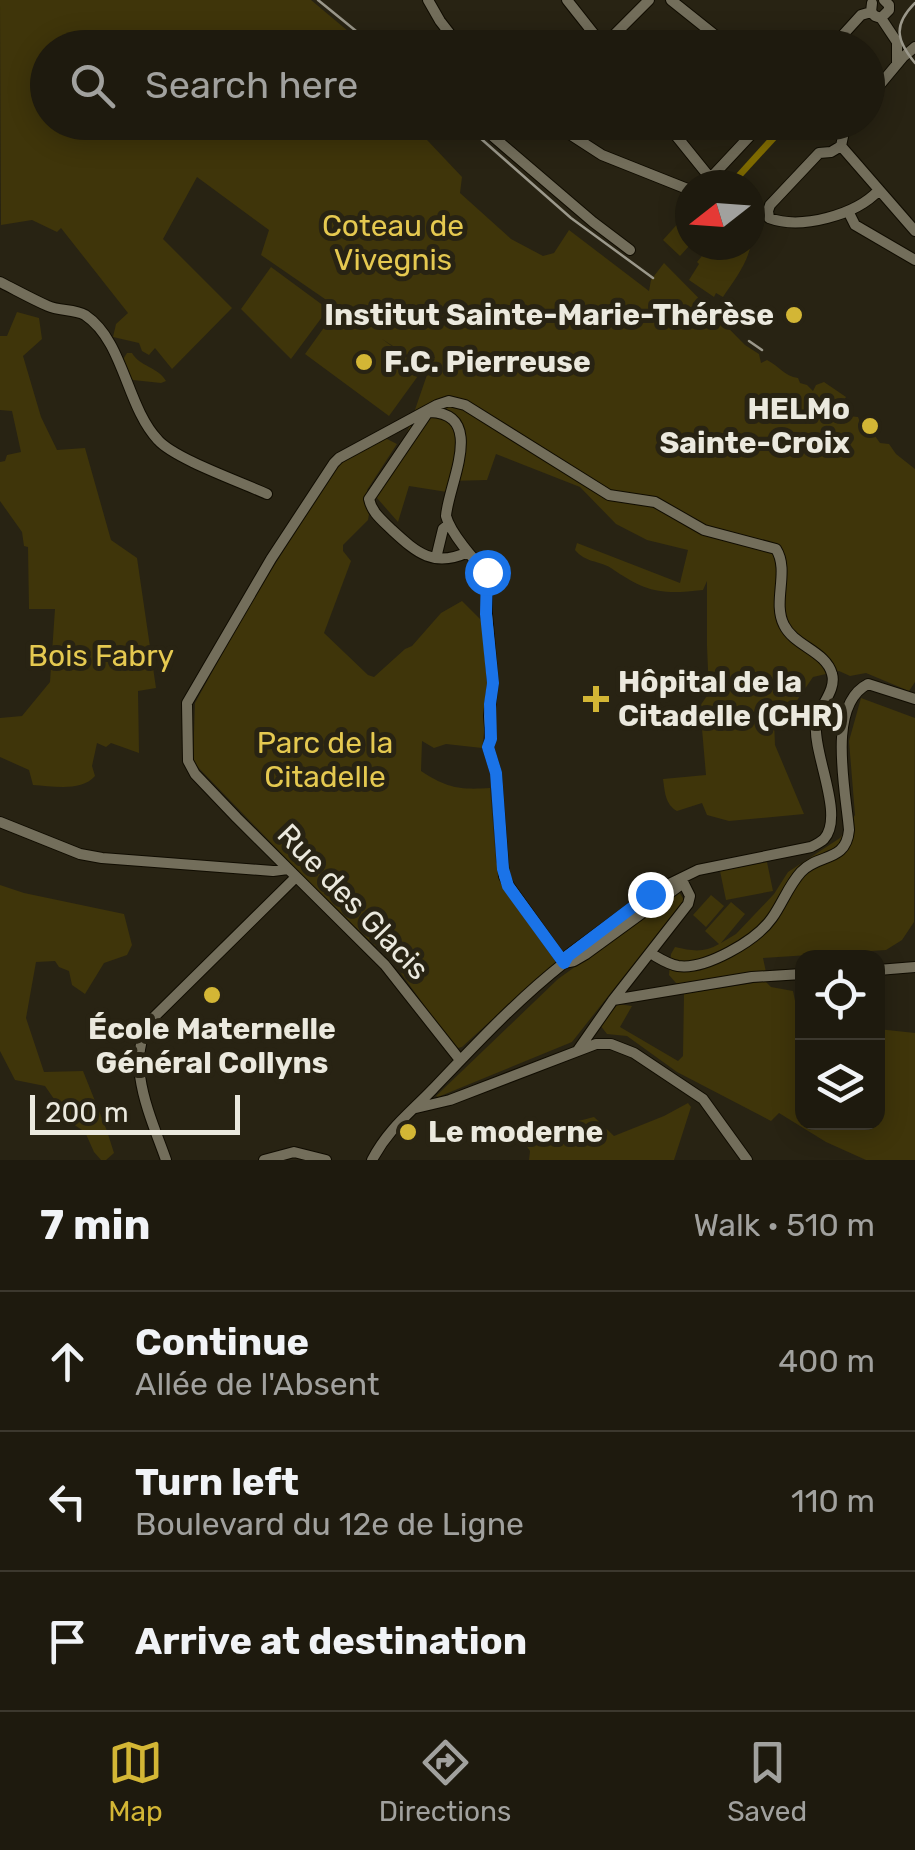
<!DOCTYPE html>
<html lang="en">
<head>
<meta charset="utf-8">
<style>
  :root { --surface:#1e1a0e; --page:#262317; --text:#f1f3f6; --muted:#a1a19e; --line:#3c382e; --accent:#d3b635 }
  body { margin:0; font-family:Rubik,sans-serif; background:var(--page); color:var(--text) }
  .controls { position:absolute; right:30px; bottom:30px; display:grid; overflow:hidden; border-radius:20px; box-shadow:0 5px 25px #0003 }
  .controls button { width:90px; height:90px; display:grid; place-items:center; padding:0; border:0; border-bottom:2px solid var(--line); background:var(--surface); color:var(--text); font:50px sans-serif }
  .compass { position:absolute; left:675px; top:170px; width:90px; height:90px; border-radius:50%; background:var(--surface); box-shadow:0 5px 25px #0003; rotate:253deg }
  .scale { position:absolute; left:30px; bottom:25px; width:210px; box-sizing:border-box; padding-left:10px; border:5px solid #ebe9de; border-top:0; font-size:28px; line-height:35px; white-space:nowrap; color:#ebe9de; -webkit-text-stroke:8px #282313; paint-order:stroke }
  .stop { position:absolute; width:30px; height:30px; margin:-22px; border:8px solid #1a73e8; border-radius:50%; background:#fff }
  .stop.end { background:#1a73e8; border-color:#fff; box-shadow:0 2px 10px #0008 }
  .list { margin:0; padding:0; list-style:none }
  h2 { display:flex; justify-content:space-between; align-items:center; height:130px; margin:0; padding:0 40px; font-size:42px }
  h2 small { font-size:32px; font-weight:400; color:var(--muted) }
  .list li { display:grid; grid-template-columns:65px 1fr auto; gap:30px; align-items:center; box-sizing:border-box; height:140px; padding:0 40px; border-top:2px solid var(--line) }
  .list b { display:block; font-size:38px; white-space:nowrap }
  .list p { margin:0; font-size:32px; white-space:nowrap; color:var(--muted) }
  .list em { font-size:32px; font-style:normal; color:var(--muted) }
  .icon { flex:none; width:55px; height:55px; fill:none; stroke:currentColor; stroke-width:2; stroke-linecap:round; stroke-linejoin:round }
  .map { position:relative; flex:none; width:915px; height:1160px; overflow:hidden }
  .search { position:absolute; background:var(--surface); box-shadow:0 5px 25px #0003; left:30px; right:30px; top:30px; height:110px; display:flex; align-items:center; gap:25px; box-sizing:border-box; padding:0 35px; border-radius:55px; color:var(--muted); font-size:38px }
  .sheet { height:550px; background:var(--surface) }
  nav { display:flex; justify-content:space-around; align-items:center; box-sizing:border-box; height:140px; border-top:2px solid var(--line); background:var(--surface); font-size:28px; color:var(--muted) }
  nav a { display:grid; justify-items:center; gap:5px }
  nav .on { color:var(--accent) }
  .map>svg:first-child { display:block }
</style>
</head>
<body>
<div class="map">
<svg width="915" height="1160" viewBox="0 0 915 1160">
  <rect width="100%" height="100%" fill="#282313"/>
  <path fill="#3f350a" d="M 0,0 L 311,0 L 367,47 L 48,48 L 48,122 L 411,123 L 462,177 L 460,193 L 511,239 L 543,256 L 554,253 L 569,230 L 649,291 L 651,280 L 664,263 L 745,345 L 759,354 L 761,363 L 767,360 C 779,366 784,376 798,378 L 800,383 L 807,385 L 813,391 L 816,385 L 824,382 L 846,397 L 839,408 L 849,416 L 858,417 L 862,427 L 870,429 L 880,443 L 889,444 L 896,454 L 915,469 L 915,682 L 909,691 L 866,673 L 850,676 L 839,671 L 813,677 L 785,718 L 774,721 L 775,745 L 804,814 L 729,821 L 707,815 L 702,803 L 677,811 C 665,804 665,792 663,779 L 706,775 L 700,706 L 709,693 L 707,646 L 707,581 L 703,590 C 660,595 646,592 611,568 C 598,560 586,563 575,550 L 577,543 L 680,583 L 688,550 L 647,540 L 616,524 L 580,487 L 496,454 L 487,480 L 449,481 L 447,492 L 409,486 L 398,522 L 370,490 L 407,433 L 429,369 L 382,339 L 423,369 L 389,416 L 305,354 L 338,308 L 261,255 L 269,230 L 197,177 L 163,239 L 232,308 L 172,369 L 155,348 L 149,355 L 142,351 L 139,343 L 113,337 L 116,324 L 128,313 L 61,228 L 57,232 L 32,220 L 1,225 Z
    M 690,210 L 690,245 L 680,256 L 663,240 Z
    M 750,222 C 757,252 739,273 723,297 L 716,293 L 714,297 L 689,280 L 699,264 L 697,262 L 711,245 L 750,245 Z
    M 271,267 L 328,309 L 291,359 L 241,309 Z
    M 17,312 L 39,318 L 42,339 L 23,356 L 41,417 L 57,450 L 85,448 L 111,540 L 137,558 L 156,688 L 138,691 L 139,753 L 111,743 L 106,747 L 97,743 L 92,766 L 95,776 C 81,792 53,786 33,785 L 29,770 L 0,757 L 0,718 L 22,716 L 50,682 L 55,609 L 29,609 L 28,547 L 24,546 L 22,532 L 0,501 L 0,462 L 5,461 L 7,455 L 21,452 L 12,411 L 0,410 L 0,336 L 7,336 Z
    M 127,353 L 132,353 C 139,366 158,367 166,381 L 161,383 L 133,380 L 125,371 L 122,361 Z
    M 383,437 L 397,444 L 367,490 L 372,495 L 368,520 L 343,545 L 343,551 L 351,561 L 324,633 L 368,675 L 374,677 L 405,649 L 412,646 L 441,613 L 462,601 L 483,622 L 489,693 L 482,748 L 446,744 L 434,748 L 422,741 L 421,771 C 447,788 459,790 490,788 L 496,862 L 559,963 L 510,1003 L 462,1047 L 458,1048 L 449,1040 L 393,962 L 340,914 L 193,762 L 195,703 L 248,607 L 339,463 Z
    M 861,698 L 915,718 L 914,922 L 902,940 L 886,950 L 763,958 L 766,972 L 687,986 L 676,983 L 669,975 L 671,954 L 675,947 C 692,951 704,953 719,944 L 705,931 L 731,902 L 745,914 L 721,943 L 736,934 L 774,894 L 788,872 L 840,838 L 855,815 L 849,741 Z
    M 767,862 L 773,891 L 726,900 L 720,871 Z
    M 0,885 L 24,893 L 124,914 L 132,945 L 127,955 L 104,963 L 85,994 L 72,985 L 69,971 L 59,967 L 55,961 L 36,962 L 26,1018 L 44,1072 L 83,1071 L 107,1131 L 114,1153 L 106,1160 L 101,1160 L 94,1152 L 85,1132 L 70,1122 L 45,1086 L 15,1080 L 0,1051 Z
    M 679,892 L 684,900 L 572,1042 L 438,1097 L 436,1096 L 558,979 Z
    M 711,895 L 724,906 L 706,927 L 693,915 Z
    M 765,981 L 771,987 L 793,991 L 800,1025 L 802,1026 L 802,1122 L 878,1122 L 878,1029 L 915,1033 L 915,1160 L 866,1160 L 826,1142 L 779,1113 L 771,1121 L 677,1072 L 627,1036 L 607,1034 L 600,1025 L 618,1004 L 632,1006 L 620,1027 L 678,1061 L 683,1056 L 684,994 Z
    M 688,1103 L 691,1107 L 674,1160 L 529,1160 L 530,1151 L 526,1145 C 539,1126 573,1123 594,1117 L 614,1136 L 664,1116 Z"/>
  <path fill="#836e01" d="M 783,122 L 790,125 L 735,185 L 726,185 Z"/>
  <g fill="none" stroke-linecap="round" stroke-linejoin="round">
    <defs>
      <path id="minor" d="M 428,0 L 440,21 L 461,48
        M 567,0 L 605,48
        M 671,0 L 731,48
        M 872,3 L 871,12 L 875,16 L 881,18 L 889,10 L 889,5 L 884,0
        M 881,18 L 897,42 L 897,63
        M 601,48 L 649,0
        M 831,48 L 861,15 L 871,12
        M 868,99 L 903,57 L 915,47
        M 476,122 L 593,222 L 630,250
        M 551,122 L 602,155 L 690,190
        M 665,122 L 711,179
        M 841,146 L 831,152 L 819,153 L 770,205 L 768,211 L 769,218 C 801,230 856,215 879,190
        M 841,146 L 915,231
        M 841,146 L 846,122
        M 704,185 L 763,122
        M 848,211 L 855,225 L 915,260
        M 0,282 C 16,290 32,299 48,306 C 59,311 75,309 85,315 C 124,341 126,406 158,440 C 175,459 241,482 267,494
        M 428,412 L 369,499 C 372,513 382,520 392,530 C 417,553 434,568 468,552
        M 430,412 C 487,414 448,485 446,516 C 450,532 474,561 487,572 L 487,614 L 493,683 L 489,716 L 491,739 L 488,747 L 496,773 L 504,876 L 509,886 L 564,963
        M 436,558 L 443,529 L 448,525
        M 0,822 L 80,854 L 102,858 L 273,871 L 288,869
        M 650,953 C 659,958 667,964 678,966 C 705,970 756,941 772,918 C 782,904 789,885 801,872 C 818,853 846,863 849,830 C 846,791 826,705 868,684 L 915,699
        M 564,963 L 574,961 L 586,954 L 678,887 L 683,879
        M 878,970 L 915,967
        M 613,1000 L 752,977 L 802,974
        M 578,1050 L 613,1000 L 688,904 L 690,896 L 683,882
        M 416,1108 L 450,1100 L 596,1044 L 611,1044 L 634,1053 L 703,1099 L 747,1160
        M 166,1160 C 151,1117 121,1057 154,1017 L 296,877
        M 264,1160 L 294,1152 L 326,1160
        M 372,1160 C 389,1128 409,1114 433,1089 C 475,1045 516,1001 564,963 L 568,955 L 653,892 L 698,870 L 811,847 C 813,846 822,841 824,839 C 845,816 813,754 816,725 C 817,708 837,691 832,674 C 826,651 794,646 784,625 C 772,602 790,571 776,549 L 704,530 L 655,502 L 609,495 L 465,405 L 449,401 L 437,405 L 339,458 L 334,463 L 271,559 L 187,703 L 188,761 L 195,774 L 237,818 L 385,965 L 460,1060"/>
    </defs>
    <use href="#minor" stroke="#100c01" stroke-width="12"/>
    <use href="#minor" stroke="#736e5b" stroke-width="10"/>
    <path stroke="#9b988b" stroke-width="2.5" d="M 915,3 C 893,25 896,40 915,63"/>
    <path stroke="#9b988b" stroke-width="2.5" d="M 318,0 L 377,48
      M 462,122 L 571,218 L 653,278
      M 749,341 L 762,350"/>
  </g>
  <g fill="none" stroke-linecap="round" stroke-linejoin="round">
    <path stroke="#1a73e8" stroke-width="12" d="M 487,572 L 486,614 L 493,683 L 490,704 L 491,739 L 488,747 L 496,773 L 503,869 L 508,886 L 564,963 L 568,956 L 650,894"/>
  </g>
  <g fill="#d3b635" stroke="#282313" stroke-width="4">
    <circle cx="794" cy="315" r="10"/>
    <circle cx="364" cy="362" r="10"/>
    <circle cx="870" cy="426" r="10"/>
    <path d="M591 684h10v10h10v10h-10v10h-10v-10h-10v-10h10z"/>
    <circle cx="212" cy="995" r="10"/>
    <circle cx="408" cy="1132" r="10"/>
  </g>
  <g text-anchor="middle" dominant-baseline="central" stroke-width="10" stroke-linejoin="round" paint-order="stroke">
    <g font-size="30" fill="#e5c950" stroke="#282313">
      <text x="393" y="226">Coteau de<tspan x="393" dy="34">Vivegnis</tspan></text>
      <text x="101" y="656">Bois Fabry</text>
      <text x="325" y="743">Parc de la<tspan x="325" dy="34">Citadelle</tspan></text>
    </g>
    <g font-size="30" font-weight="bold" fill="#ebe9de" stroke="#282313" text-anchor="start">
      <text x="774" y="315" text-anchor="end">Institut Sainte-Marie-Thérèse</text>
      <text x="384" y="362">F.C. Pierreuse</text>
      <text x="850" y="409" text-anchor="end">HELMo<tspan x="850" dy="34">Sainte-Croix</tspan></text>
      <text x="618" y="682">Hôpital de la<tspan x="618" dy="34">Citadelle (CHR)</tspan></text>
      <text x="212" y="1029" text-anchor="middle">École Maternelle<tspan x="212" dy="34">Général Collyns</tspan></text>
      <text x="428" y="1132">Le moderne</text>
    </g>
    <g font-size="30" fill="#ebe9de" stroke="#282313">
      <text transform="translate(353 902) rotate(46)">Rue des Glacis</text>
    </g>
  </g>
</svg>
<div class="controls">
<button><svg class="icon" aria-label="locate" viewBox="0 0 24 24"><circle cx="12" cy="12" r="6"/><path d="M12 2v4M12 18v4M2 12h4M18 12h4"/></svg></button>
<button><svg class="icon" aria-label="layers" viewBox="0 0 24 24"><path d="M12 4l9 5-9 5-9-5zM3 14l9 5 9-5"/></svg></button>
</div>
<svg class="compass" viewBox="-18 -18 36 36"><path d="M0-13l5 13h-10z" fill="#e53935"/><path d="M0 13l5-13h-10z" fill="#a1a19e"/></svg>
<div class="scale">200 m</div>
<div class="stop" style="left:487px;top:572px"></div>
<div class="stop end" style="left:650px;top:894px"></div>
<div class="search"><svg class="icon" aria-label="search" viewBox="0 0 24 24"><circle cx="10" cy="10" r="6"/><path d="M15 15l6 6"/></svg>Search here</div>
</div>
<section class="sheet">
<h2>7 min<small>Walk · 510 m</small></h2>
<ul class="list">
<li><svg class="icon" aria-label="ahead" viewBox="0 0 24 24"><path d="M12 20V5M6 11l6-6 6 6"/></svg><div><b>Continue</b><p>Allée de l'Absent</p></div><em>400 m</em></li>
<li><svg class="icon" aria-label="left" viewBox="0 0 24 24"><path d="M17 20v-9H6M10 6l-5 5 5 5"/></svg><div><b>Turn left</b><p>Boulevard du 12e de Ligne</p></div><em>110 m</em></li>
<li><svg class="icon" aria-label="arrive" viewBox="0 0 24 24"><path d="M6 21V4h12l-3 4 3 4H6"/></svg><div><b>Arrive at destination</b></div></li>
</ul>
</section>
<nav>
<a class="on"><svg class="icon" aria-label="map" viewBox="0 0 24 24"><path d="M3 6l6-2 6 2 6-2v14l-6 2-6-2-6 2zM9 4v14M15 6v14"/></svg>Map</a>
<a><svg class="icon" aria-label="directions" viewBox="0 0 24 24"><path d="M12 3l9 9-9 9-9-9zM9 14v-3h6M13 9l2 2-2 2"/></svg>Directions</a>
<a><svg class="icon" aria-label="saved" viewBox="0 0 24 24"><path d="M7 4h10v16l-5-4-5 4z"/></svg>Saved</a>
</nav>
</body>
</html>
